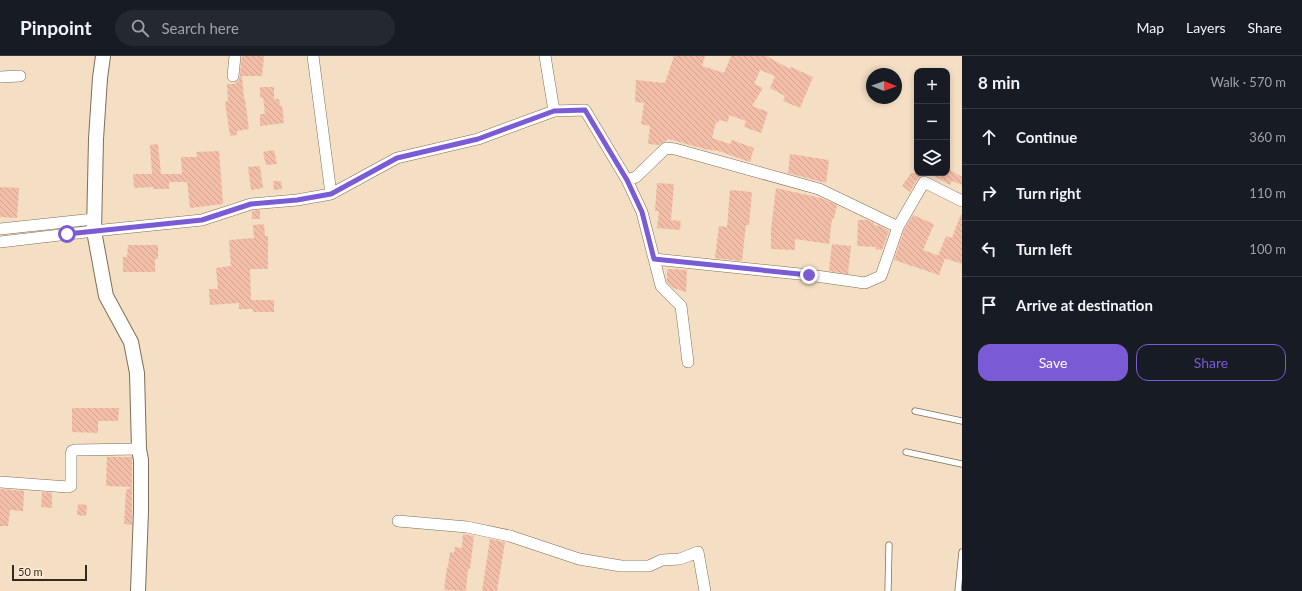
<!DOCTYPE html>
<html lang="en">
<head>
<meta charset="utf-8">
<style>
  :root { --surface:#171b24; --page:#242831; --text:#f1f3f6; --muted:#9ea1a6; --line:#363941; --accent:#7b5bd5 }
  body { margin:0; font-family:Lato,sans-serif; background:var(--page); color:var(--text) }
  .controls { position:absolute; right:12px; top:12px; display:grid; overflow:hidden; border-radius:8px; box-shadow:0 2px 6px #0003 }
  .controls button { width:36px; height:36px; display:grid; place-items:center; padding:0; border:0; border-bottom:1px solid var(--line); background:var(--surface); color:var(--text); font:20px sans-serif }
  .compass { position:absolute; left:866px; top:12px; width:36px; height:36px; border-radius:50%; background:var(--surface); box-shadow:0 2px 6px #0003; rotate:91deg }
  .scale { position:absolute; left:12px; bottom:10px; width:75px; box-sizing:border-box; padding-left:4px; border:2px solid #322a20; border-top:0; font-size:11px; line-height:14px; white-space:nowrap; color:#322a20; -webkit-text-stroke:3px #feecd7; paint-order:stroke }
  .stop { position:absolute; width:12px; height:12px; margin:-9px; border:3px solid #7b5bd5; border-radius:50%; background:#fff }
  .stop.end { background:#7b5bd5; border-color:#fff; box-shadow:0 1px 4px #0008 }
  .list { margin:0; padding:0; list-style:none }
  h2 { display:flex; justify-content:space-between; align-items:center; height:52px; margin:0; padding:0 16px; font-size:17px }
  h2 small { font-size:13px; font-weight:400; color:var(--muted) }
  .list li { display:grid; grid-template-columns:26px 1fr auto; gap:12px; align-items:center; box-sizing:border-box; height:56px; padding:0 16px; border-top:1px solid var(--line) }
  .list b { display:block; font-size:15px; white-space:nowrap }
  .list em { font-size:13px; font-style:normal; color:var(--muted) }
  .actions { display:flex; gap:8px; padding:12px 16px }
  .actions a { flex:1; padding:9px 0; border:1px solid var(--accent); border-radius:12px; text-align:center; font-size:14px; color:var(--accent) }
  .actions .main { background:var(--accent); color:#fff }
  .icon { flex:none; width:22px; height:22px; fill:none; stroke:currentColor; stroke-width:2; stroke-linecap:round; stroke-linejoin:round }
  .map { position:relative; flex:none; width:962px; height:535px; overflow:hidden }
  header { display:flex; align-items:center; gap:24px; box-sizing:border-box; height:56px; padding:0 20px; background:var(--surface); border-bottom:1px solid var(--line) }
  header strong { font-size:19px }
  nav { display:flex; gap:22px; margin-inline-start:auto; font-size:14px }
  .search { width:280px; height:36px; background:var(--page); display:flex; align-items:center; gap:10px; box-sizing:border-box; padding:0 14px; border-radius:22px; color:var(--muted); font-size:15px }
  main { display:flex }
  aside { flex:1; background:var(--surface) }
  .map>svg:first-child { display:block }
</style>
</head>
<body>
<header>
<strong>Pinpoint</strong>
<div class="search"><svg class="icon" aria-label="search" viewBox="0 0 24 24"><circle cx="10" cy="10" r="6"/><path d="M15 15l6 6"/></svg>Search here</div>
<nav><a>Map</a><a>Layers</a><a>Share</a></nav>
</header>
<main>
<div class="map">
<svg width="962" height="535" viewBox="0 0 962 535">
  <defs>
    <pattern id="building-back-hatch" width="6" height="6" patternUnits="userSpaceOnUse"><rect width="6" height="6" fill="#f3bea7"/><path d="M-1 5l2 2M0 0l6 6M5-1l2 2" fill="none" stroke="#d1a38f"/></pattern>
  </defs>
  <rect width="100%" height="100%" fill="#f4dec4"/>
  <path fill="url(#building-back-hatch)" d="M 242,0 L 264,0 L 262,20 L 242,20 L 244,43 L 245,43 L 249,73 L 237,75 L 237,79 L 230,80 L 225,46 L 228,45 L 227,28 L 235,28 L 239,24 Z
    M 674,0 L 705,0 L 702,10 L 724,17 L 731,0 L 766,0 L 790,13 L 791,11 L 813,21 L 800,52 L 783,45 L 785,40 L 770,32 L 775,20 L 760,14 L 754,28 L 763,32 L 752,50 L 768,56 L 761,77 L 744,71 L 746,65 L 729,59 L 728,66 L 719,64 L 718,67 L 716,66 L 712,82 L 730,88 L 732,84 L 754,92 L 750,106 L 716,94 L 716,95 L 708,93 L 708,94 L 669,83 L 659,89 L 648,88 L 650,70 L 641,68 L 644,47 L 635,46 L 636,24 L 665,27 Z
    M 260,31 L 274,31 L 274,43 L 279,43 L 280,50 L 282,49 L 284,67 L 260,70 L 260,58 L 265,58 L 263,41 L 260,42 Z
    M 158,88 L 161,118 L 182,118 L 181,101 L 197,101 L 196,96 L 219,95 L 223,148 L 190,152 L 187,126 L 169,126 L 169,133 L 153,133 L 153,131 L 134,132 L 133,118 L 152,118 L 150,89 Z
    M 274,94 L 277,108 L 266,109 L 263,96 Z
    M 790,98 L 829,104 L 826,127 L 788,117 Z
    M 260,110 L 263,132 L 251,134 L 248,111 Z
    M 947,112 L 962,121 L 962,129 L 952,125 L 950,129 L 929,117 L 947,117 Z
    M 911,117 L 925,117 L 918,122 L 910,136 L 902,130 Z
    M 273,125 L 281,125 L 282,133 L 274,134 Z
    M 657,127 L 674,128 L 671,164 L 681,165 L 680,174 L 657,172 L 659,155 L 655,155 Z
    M 0,131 L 19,132 L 17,162 L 0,161 Z
    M 776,132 L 821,142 L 837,149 L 834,163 L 832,163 L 829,188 L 795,183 L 795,194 L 771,193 L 771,174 Z
    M 730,134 L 752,136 L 749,169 L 746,169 L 742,205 L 715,202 L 719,170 L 727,171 Z
    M 260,154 L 260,163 L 252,163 L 252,155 Z
    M 961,158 L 962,159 L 962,208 L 938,200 L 946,180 L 952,182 Z
    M 913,159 L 934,168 L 923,194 L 945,202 L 939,219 L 894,204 L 904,174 Z
    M 858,164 L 867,164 L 874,167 L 874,169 L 880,170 L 889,175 L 882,194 L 876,193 L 876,191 L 857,190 Z
    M 264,168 L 265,180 L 268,180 L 268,213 L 250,213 L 251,244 L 274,244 L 274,256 L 253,256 L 253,253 L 239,253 L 239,247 L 210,249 L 209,233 L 218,233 L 216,212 L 231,210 L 229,184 L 254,182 L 253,169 Z
    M 832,188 L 851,190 L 848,218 L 829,215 Z
    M 128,189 L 158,189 L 158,203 L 155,203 L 155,216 L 123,216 L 123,201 L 127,201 Z
    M 667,213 L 687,214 L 686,236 L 673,232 L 667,226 Z
    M 72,352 L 119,352 L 118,365 L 98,365 L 98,377 L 72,376 Z
    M 107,401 L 132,401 L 132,469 L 124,468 L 126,434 L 132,431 L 106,430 Z
    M 0,433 L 24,435 L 23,455 L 10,454 L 8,470 L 0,470 Z
    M 42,436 L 52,437 L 52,452 L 41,451 Z
    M 78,448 L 87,449 L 86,460 L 77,459 Z
    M 463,478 L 474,480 L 470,513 L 468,513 L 466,535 L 444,534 L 447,511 L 448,511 L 450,496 L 454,497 L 455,491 L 462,492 Z
    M 490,483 L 505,486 L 497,535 L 482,535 Z"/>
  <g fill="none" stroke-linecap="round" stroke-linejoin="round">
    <defs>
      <path id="service" d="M 915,355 L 962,365
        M 906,396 L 962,408
        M 888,535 L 889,489
        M 958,535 L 962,496"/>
      <path id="minor" d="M 313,0 L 331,138
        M 545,0 L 554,55
        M 233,20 L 235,0
        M 0,21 L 20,20
        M 627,124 L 636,121 L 666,92 L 675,93 L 819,133 L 898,171 L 924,126 L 962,145
        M 0,173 L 94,163
        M 0,186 L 94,175 L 202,164 L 251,148 L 297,144 L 331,138 L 397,102 L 478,83 L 554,55 L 585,54 L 627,124 L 642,156 L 661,230 L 681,250 L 688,306
        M 654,203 L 809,219 L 865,227 L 881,220 L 898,171
        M 0,426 L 68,431 L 71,430 L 71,399 L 72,395 L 75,394 L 139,393
        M 398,465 L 467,471 L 510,480 L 579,503 L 621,510 L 649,510 L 662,504 L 680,503 L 698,496 L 705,535"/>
      <path id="tertiary" d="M 103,0 L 100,22 L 96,83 L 94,175 L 106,240 L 131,286 L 137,317 L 139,393 L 141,404 L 141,455 L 138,535"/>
    </defs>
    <use href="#service" stroke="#816e56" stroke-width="7"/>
    <use href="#minor" stroke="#816e56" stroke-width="12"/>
    <use href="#tertiary" stroke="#816e56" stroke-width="16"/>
    <use href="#service" stroke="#fff" stroke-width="5.5"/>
    <use href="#minor" stroke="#fff" stroke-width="11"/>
    <use href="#tertiary" stroke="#fff" stroke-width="14"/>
  </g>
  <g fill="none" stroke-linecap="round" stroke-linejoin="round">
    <path stroke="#7b5bd5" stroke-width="5" d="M 67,178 L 202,164 L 251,148 L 297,144 L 331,138 L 397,102 L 478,83 L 554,55 L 585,54 L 627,124 L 642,156 L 654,203 L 809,219"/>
  </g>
</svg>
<div class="controls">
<button>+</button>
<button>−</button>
<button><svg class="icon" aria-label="layers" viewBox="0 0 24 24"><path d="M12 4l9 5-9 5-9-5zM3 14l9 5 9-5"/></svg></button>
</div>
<svg class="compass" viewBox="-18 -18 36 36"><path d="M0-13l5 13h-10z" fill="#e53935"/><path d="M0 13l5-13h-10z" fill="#9ea1a6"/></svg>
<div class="scale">50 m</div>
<div class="stop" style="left:67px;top:178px"></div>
<div class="stop end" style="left:809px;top:219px"></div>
</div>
<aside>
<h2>8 min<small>Walk · 570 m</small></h2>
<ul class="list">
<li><svg class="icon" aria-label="ahead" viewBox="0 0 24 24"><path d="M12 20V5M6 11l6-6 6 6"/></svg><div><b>Continue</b></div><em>360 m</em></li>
<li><svg class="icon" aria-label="right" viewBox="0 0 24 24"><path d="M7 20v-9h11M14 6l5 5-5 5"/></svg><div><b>Turn right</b></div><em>110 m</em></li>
<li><svg class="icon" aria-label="left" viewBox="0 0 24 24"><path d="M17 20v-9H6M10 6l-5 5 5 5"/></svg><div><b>Turn left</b></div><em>100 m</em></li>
<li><svg class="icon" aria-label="arrive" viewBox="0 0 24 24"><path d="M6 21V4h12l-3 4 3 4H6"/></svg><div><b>Arrive at destination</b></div></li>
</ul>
<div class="actions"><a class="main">Save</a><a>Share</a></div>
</aside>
</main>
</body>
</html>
